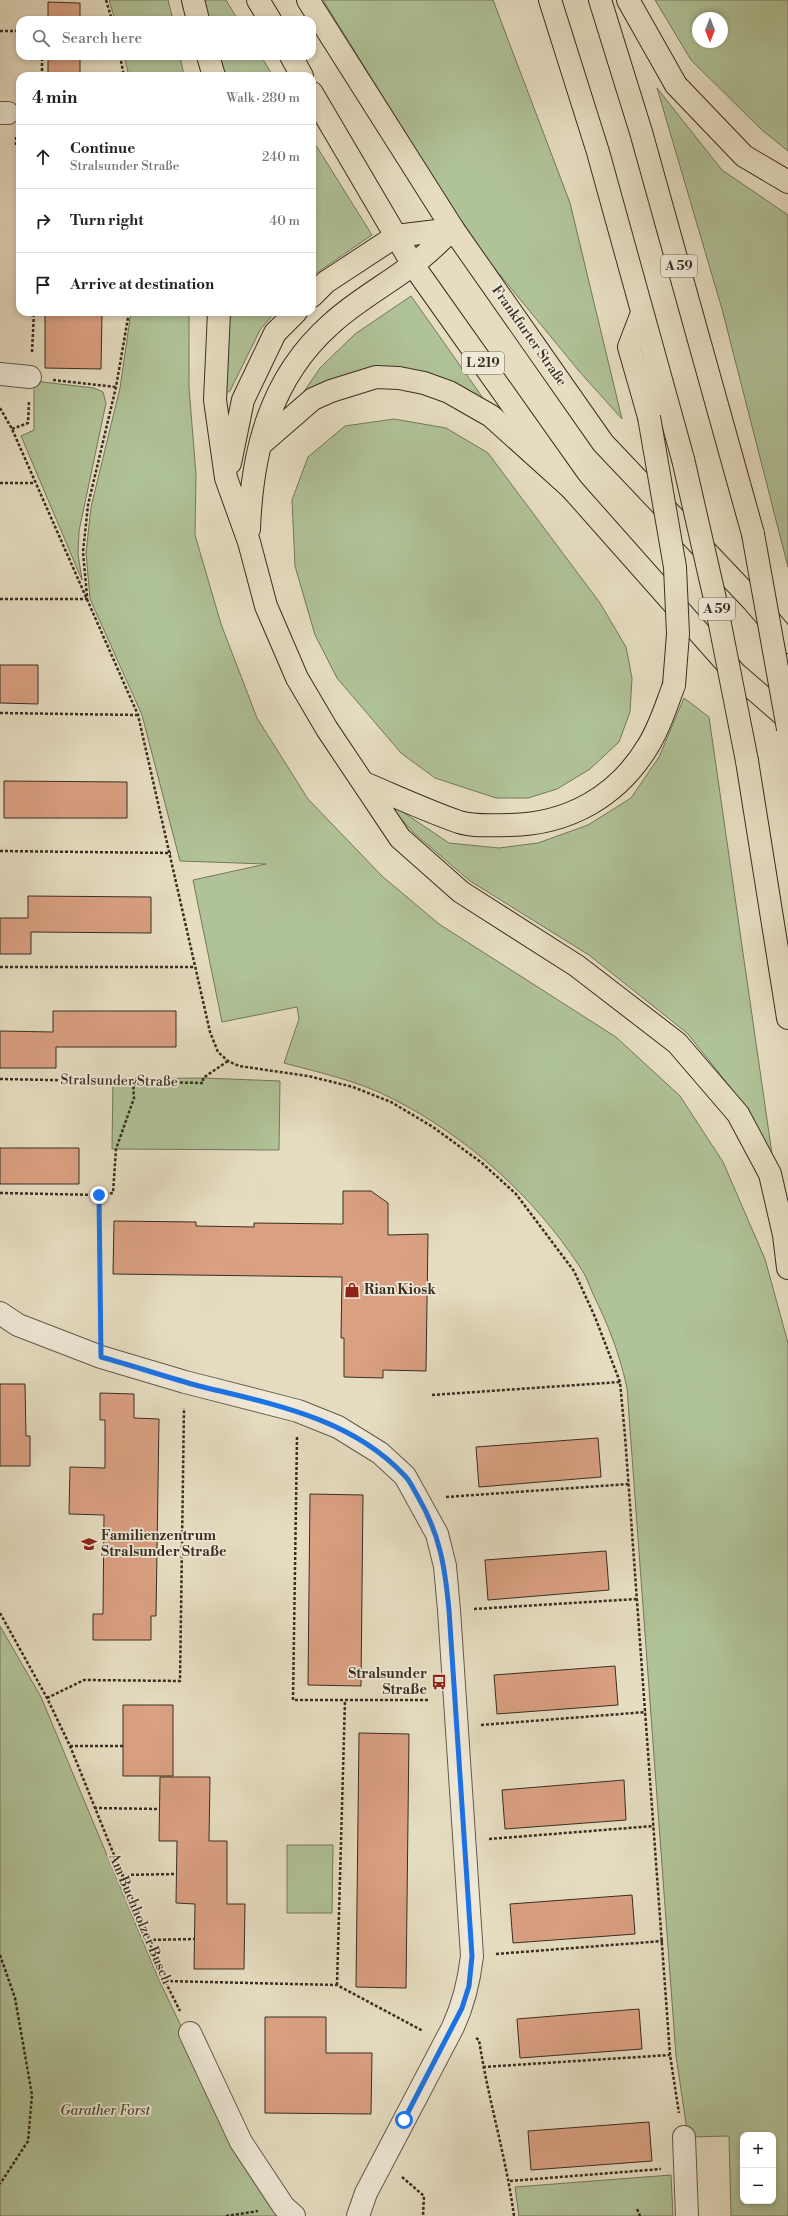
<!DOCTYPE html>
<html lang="en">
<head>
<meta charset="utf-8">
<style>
  :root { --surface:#fff; --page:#f2f2f2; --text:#202124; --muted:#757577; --line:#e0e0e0 }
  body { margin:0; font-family:"Libre Bodoni",serif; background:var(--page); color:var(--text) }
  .controls { position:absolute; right:12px; bottom:12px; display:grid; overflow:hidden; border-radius:8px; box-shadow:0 2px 6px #0003 }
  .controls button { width:36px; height:36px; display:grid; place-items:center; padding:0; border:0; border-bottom:1px solid var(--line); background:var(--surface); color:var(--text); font:20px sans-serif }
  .compass { position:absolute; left:692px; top:12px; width:36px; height:36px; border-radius:50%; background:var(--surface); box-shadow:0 2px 6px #0003; rotate:180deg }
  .stop { position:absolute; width:12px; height:12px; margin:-9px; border:3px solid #1a73e8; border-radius:50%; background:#fff }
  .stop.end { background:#1a73e8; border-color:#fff; box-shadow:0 1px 4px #0008 }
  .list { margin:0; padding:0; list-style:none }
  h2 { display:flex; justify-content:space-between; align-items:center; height:52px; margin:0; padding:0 16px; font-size:17px }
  h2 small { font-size:13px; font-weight:400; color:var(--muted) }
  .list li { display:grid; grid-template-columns:26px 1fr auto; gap:12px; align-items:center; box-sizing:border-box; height:64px; padding:0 16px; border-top:1px solid var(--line) }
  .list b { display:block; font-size:15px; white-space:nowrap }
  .list p { margin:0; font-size:13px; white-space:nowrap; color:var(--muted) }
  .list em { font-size:13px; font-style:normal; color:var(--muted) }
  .icon { flex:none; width:22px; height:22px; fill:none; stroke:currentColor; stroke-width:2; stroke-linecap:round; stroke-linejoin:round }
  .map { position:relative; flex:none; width:788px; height:2216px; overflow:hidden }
  .search { position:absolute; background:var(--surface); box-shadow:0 2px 6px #0003; left:16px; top:16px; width:300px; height:44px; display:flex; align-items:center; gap:10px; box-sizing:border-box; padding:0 14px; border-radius:12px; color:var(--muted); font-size:15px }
  .panel { position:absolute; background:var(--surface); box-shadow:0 2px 6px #0003; left:16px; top:72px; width:300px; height:244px; border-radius:12px }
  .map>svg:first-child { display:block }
</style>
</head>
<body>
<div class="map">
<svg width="788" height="2216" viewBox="0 0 788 2216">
  <rect width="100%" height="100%" fill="#e6ddc1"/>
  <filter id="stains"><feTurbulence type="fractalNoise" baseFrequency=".005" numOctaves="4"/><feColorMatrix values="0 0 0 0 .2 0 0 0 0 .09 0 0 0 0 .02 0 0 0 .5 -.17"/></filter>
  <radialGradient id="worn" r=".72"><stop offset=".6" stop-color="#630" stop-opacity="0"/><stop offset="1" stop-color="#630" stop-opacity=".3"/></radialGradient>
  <path fill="#b0c297" stroke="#74785c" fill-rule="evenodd" d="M 109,0 L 168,0 L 173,20 L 115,20 Z
    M 204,0 L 226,0 L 238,20 L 209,20 Z
    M 323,0 L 493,0 L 570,203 L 622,419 L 579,371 L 473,242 Z
    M 655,0 L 788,0 L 788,151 L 763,131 L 691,60 ZM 698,18 L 722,18 L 722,42 L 698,42 Z
    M 124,56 L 180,56 L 184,76 L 129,76 Z
    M 220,56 L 261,56 L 273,76 L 225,76 Z
    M 657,88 L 722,170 L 788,215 L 788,567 L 722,309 Z
    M 312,139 L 372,235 L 312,276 Z
    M 411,296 L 490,408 L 410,370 L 297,402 L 320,368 L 355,334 Z
    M 131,312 L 189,312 L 189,388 L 196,474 L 195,535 L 221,624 L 257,718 L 308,799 L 382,876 L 439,924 L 616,1037 L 680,1096 L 723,1162 L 765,1259 L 788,1343 L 788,2216 L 731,2216 L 729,2136 L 688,2137 L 676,2056 L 627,1388 C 620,1355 608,1324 593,1294 C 589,1285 586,1275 580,1267 C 534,1197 468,1137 393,1099 C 359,1081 321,1073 284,1063 L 299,1019 L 297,1007 L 222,1022 L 193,880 L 266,864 L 180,861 L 142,715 L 90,599 L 86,553 L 91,507 L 120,388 ZM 743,2135 L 773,2135 L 773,2201 L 743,2201 Z
    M 228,312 L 275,312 L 260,330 L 230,391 L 226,393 Z
    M 34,381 L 94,388 L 103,392 L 106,403 L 79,531 L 78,554 L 82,580 L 21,436 L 34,430 Z
    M 394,419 L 446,428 L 488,453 L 600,603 L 626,647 L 632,678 L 630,712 L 619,742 L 590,769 L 557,789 L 528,798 L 496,798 L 435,778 L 401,753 L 337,678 L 315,635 L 295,566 L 292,500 L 308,457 L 345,426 Z
    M 684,698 L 709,717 L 772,1154 L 747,1108 L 687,1033 L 589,955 L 470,881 L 414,833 L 382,798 L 449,843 L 499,848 L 538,843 L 588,825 L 631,798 L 659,757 Z
    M 203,1078 L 280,1081 L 279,1150 L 112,1149 L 113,1079 Z
    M 0,1626 L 41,1697 L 159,1980 L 236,2141 L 283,2216 L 0,2216 Z
    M 287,1845 L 333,1845 L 332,1913 L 287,1913 Z
    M 671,2175 L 673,2216 L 519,2216 L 515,2187 Z"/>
  <path fill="#daa082" stroke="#392e22" d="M 48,2 L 80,3 L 80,20 L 48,20 Z
    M 48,56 L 80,56 L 80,76 L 48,76 Z
    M 45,312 L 102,312 L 101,369 L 45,368 Z
    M 0,665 L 38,665 L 38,704 L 0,703 Z
    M 4,781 L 127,782 L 127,818 L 4,818 Z
    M 28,896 L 151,897 L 151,933 L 31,932 L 31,954 L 0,954 L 0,918 L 28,918 Z
    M 53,1011 L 176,1011 L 176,1047 L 56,1047 L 56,1068 L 0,1068 L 0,1031 L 53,1032 Z
    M 0,1148 L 79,1148 L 79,1184 L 0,1184 Z
    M 343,1191 L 371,1191 L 388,1203 L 388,1235 L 428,1234 L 426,1371 L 383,1370 L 383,1378 L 344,1377 L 344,1338 L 341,1338 L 342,1277 L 113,1274 L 114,1221 L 196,1222 L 196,1226 L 254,1227 L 254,1223 L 343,1224 Z
    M 0,1384 L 25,1384 L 26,1436 L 30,1436 L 30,1466 L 0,1466 Z
    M 100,1393 L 134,1394 L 134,1418 L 159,1419 L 156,1616 L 151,1616 L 151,1640 L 93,1640 L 93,1614 L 103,1614 L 104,1515 L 69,1514 L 70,1467 L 105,1468 L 105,1420 L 100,1420 Z
    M 598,1438 L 601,1477 L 479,1487 L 476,1447 Z
    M 310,1494 L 363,1495 L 361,1686 L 308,1685 Z
    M 606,1551 L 609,1590 L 488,1600 L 485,1560 Z
    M 615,1666 L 618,1705 L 497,1714 L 494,1675 Z
    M 123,1705 L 173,1705 L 173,1776 L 123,1776 Z
    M 359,1733 L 409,1734 L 406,1988 L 356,1987 Z
    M 160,1777 L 210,1777 L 209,1841 L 227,1841 L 227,1904 L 245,1904 L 244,1969 L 194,1969 L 195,1904 L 176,1903 L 177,1841 L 159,1841 Z
    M 624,1780 L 626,1820 L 505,1829 L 502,1790 Z
    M 632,1895 L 635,1934 L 513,1943 L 510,1904 Z
    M 639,2009 L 642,2049 L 520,2058 L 517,2019 Z
    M 265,2017 L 326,2017 L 326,2053 L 372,2053 L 371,2114 L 265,2113 Z
    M 649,2122 L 652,2161 L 531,2170 L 528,2131 Z"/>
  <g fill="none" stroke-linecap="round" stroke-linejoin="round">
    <defs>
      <path id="minor" d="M 0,113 L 8,113
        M 0,374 L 30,377
        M 0,1313 L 18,1325 L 101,1357 L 185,1382 L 298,1411 L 338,1427 L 380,1453 L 405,1476 L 437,1534 L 445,1566 L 449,1610 L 472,1956 C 469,1982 464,2003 453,2027 L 366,2193 L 358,2216
        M 190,2033 L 241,2142 L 284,2207 L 294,2216
        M 684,2137 L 687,2216"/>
      <path id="major" d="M 258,0 L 270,20
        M 308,0 L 453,229 L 603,443 L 753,601 L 788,642
        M 291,56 L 302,76
        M 312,93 L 413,265 L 571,488 L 735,673 L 788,719"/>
      <path id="highway" d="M 193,0 L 198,20
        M 550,0 L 598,152 L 683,459
        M 600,0 L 641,132 L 753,534
        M 628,0 L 676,85 L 744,156 L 788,182
        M 208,56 L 214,76
        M 312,296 L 326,282 L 396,236 L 453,229
        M 219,312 L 215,400 L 226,478 L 249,542 L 266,606 L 297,678 L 327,729 L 400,838 L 461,892 L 577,966 L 677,1043 L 738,1114 L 770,1174 L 784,1235 L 788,1268
        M 642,313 L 629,347 L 649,417
        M 260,445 L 313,399 L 331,391 L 376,377 L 399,378 L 424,383 L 449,392 L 491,416 L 571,488
        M 230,463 L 243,400 L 275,333 L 296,312
        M 249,529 C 252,451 270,378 331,324 C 356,301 386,285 412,265 C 427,255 440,241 453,229
        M 747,761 L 788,1018
        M 364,783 C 395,796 427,811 459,822 C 475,827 494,825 510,825 C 569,824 618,796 648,746 C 660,727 666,706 674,685"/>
    </defs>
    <use href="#minor" stroke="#645a4a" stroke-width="24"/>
    <use href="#major" stroke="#392e22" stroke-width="24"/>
    <use href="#highway" stroke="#392e22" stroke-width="24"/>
    <path stroke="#392e22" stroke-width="2.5" stroke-dasharray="3 2" stroke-linecap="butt" d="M 106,0 L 112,20
      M 0,31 L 20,31
      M 120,56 L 124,76
      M 42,76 L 42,56
      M 16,137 L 16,147 L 20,147
      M 32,352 L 34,312
      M 53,380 L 116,387
      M 0,408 L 12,429 L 138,715 L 210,1032 L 218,1052 L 228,1061 L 239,1066 L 308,1076 L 353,1087 L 391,1102 L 433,1127 L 482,1163 L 516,1194 L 574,1271 L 595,1317 L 620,1382 L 625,1436 L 670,2055 L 679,2113
      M 12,429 L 28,423 L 29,401
      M 0,483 L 34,483
      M 87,596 L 83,552 L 88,505 L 116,387 L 129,312
      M 0,599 L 88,599
      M 0,713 L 138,715
      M 0,851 L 171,853
      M 0,967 L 195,967
      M 0,1079 L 203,1083 L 203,1078 L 228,1061
      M 0,1193 L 99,1195 L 113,1193 L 116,1149 L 134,1098 L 133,1082
      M 99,1195 L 100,1330
      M 432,1395 L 620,1382
      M 297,1437 L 293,1700 L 430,1700
      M 446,1497 L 629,1484
      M 474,1609 L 637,1599
      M 0,1613 L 47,1698 L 70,1746 L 165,1981 L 180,2011
      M 47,1698 L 84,1680 L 180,1681 L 184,1408
      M 481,1725 L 646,1712
      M 70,1746 L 123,1746
      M 94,1808 L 159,1809
      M 489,1839 L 654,1826
      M 121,1875 L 176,1874
      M 148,1940 L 195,1939
      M 496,1954 L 663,1941
      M 0,1955 L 15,1998 L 32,2095 L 28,2141 L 0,2184
      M 165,1981 L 337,1985 L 423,2031
      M 337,1985 L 345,1700
      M 476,2038 L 479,2040 C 488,2099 506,2156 514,2216
      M 483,2067 L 670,2055
      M 402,2177 L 424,2196 L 423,2216
      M 510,2181 L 661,2169
      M 637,2209 L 640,2216
      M 226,2216 L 258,2211"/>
    <use href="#minor" stroke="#efe9d7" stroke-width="22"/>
    <use href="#major" stroke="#e6ddc1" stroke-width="22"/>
    <use href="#highway" stroke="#e6ddc1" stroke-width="22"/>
    <defs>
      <path id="highway-bridge" d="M 649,417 L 675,567 L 678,634 L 674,685
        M 683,459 L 715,599 L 747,761
        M 753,534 L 788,729"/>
    </defs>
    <use href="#highway-bridge" stroke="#392e22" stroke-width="24" stroke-linecap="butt"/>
    <use href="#highway-bridge" stroke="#e6ddc1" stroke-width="22"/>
  </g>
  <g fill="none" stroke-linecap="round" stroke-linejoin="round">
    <path stroke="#1a73e8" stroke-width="5" d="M 99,1195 L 101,1357 C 134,1366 166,1377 199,1386 C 272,1404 351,1418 404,1475 C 410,1480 413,1489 417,1495 C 440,1534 445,1567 449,1610 L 472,1956 L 469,1986 L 462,2008 L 404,2120"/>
  </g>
  <defs>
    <symbol id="shop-bare" viewBox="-9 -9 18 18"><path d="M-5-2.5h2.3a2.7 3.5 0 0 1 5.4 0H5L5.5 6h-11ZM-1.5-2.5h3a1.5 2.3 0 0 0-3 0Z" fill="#8f2418" stroke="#efe9d7" stroke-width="2.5" paint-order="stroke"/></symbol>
    <symbol id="school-bare" viewBox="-9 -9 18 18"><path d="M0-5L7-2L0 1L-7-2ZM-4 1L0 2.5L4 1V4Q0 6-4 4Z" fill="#8f2418" stroke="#efe9d7" stroke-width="2.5" paint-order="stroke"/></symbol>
    <symbol id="bus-bare" viewBox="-9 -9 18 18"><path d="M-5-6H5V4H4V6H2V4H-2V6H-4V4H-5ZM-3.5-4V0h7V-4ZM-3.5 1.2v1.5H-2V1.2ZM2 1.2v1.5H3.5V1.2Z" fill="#8f2418" stroke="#efe9d7" stroke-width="2.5" paint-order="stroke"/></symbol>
  </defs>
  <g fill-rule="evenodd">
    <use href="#shop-bare" x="341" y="1279" width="22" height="22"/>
    <use href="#school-bare" x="78" y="1533" width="22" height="22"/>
    <use href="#bus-bare" x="428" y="1671" width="22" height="22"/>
  </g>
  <g text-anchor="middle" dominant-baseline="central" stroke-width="3.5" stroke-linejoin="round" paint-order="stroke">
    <g fill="#efe9d7" stroke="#706658" stroke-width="1">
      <rect x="661" y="255" width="36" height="22" rx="3"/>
      <rect x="462" y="352" width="42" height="22" rx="3"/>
      <rect x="699" y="598" width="36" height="22" rx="3"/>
    </g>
    <g font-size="13" font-weight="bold" fill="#392e22">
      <text x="679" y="266">A 59</text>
      <text x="483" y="363">L 219</text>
      <text x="717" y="609">A 59</text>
    </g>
    <g font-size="14" fill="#392e22" stroke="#efe9d7">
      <text transform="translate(529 336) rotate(55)">Frankfurter Straße</text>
      <text transform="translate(119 1081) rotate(1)">Stralsunder Straße</text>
      <text transform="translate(140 1919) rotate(67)">Am Buchholzer Busch</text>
    </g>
    <g font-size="14" font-weight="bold" fill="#392e22" stroke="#efe9d7" text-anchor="start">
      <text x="364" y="1290">Rian Kiosk</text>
      <text x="101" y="1536">Familienzentrum<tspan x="101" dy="16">Stralsunder Straße</tspan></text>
      <text x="427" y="1674" text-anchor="end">Stralsunder<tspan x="427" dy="16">Straße</tspan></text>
    </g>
    <g font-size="14" font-style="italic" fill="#514c39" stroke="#efe9d7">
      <text x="105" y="2111">Garather Forst</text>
    </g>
  </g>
  <rect width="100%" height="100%" filter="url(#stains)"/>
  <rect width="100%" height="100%" fill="url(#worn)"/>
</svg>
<div class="controls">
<button>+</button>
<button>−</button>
</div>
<svg class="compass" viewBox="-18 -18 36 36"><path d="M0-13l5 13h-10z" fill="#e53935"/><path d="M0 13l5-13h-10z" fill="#757577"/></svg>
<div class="stop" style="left:404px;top:2120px"></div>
<div class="stop end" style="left:99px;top:1195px"></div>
<div class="search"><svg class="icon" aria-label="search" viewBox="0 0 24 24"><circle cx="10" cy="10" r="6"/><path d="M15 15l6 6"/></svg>Search here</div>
<section class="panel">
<h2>4 min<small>Walk · 280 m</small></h2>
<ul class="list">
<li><svg class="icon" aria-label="ahead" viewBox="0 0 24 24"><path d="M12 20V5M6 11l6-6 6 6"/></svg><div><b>Continue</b><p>Stralsunder Straße</p></div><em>240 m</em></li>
<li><svg class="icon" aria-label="right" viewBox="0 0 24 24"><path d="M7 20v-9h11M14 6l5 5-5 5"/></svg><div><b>Turn right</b></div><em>40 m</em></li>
<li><svg class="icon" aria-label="arrive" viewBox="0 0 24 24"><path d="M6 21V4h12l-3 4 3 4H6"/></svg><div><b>Arrive at destination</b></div></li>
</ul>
</section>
</div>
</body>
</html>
